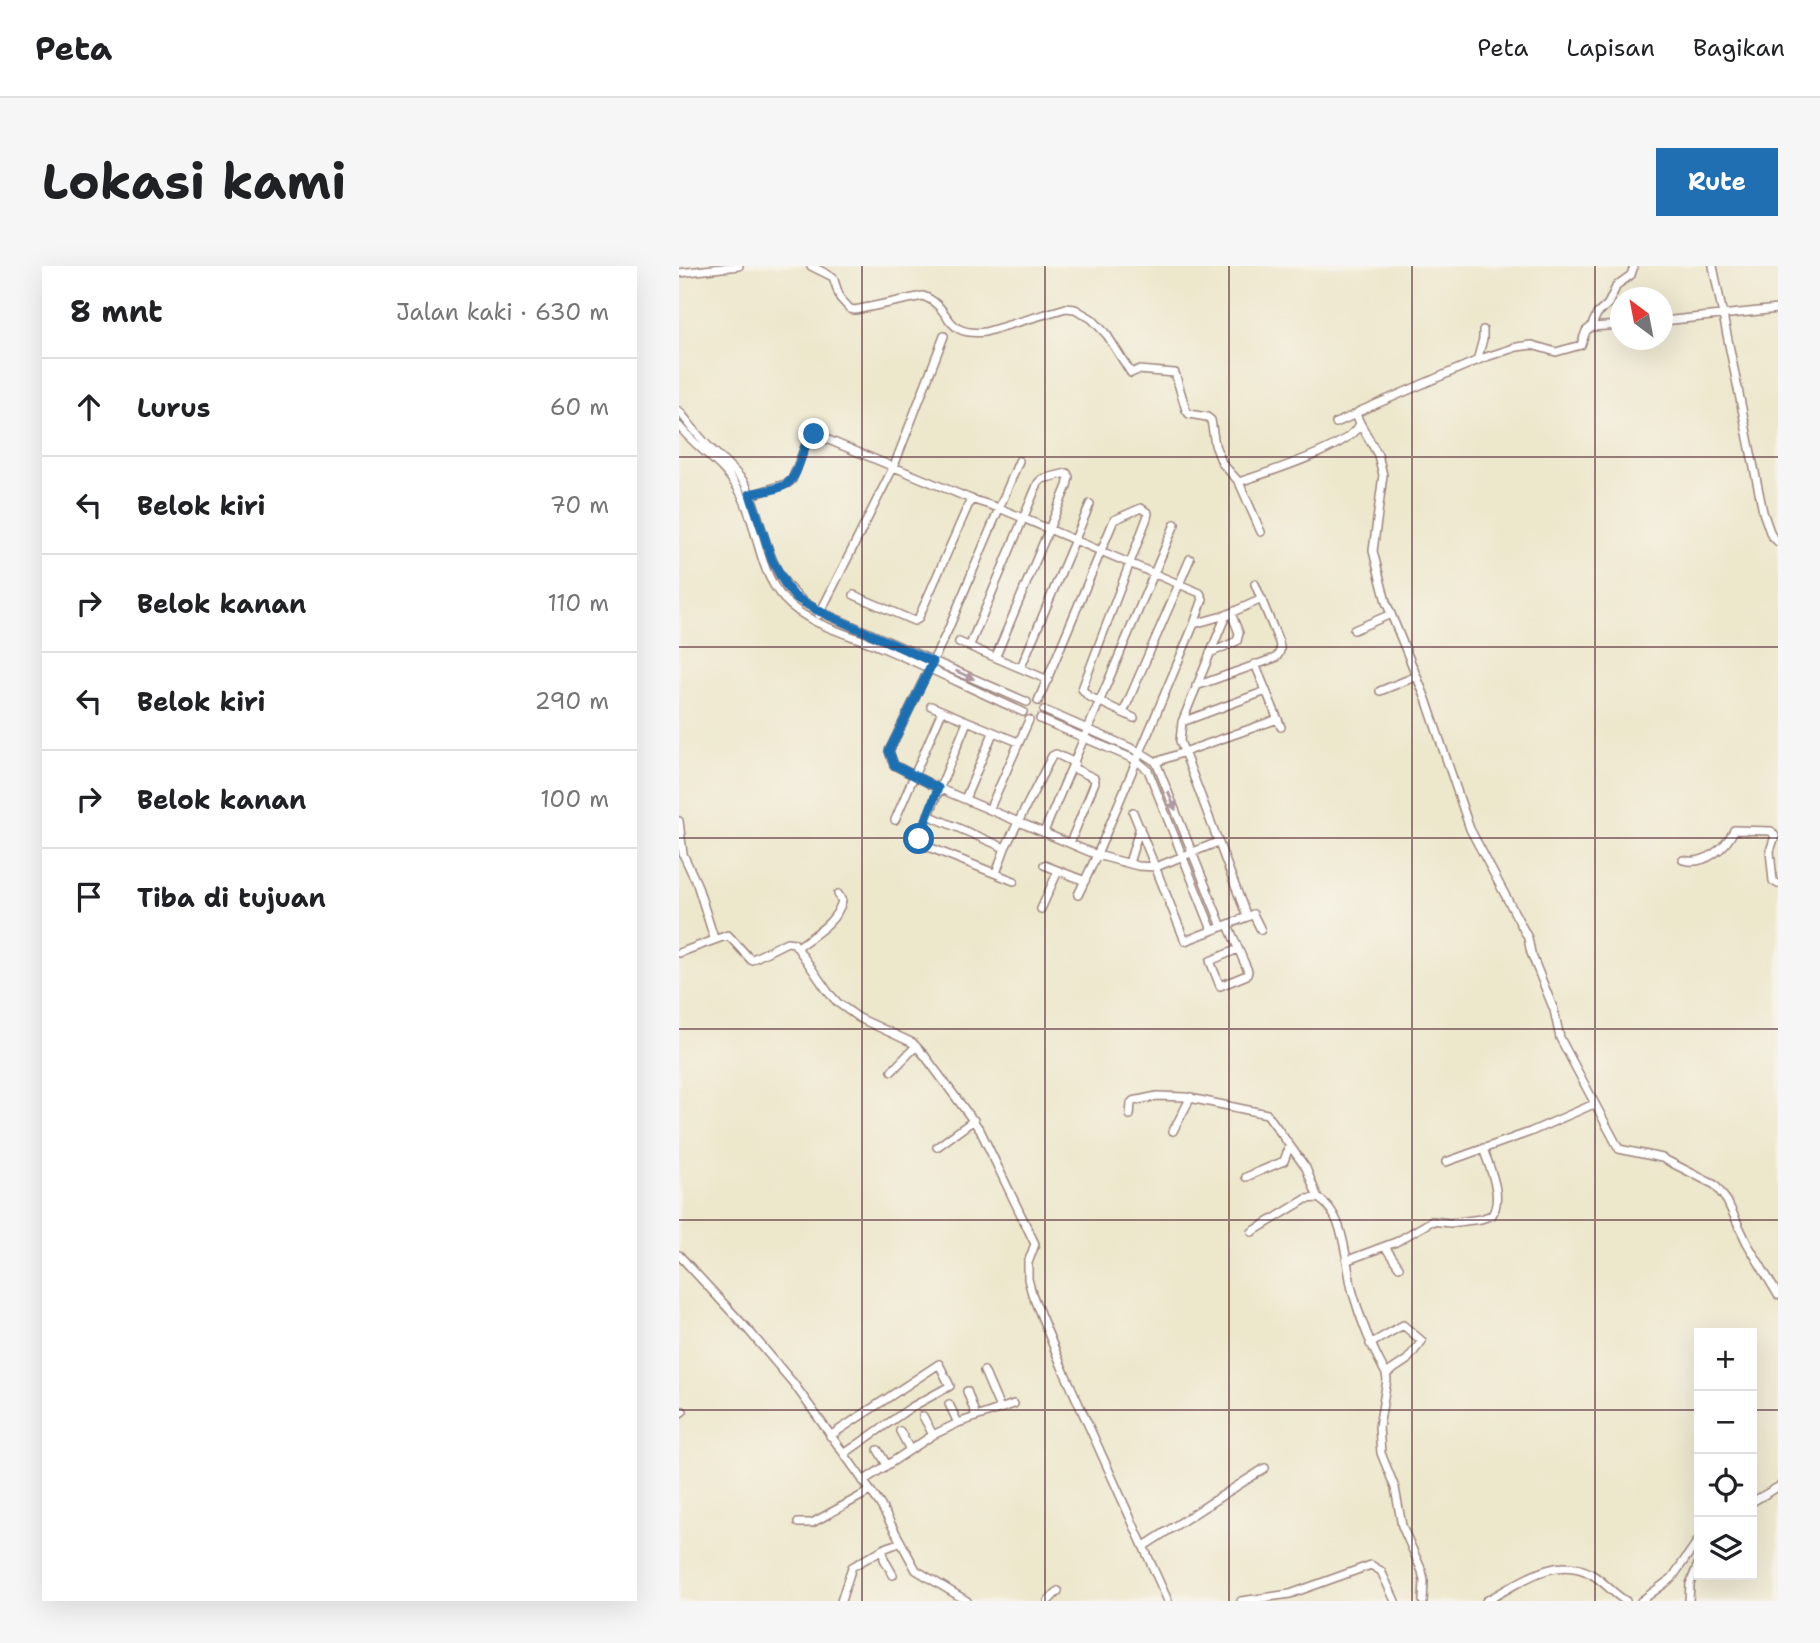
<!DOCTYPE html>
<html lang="id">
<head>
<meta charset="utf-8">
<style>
  :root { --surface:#fff; --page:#f6f6f6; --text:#202124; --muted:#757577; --line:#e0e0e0; --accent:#1f6fb2 }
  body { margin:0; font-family:"Shantell Sans",sans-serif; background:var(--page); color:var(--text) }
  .controls { position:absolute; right:21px; bottom:21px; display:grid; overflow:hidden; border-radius:0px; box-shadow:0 7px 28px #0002 }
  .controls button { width:63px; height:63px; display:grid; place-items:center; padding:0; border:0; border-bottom:2px solid var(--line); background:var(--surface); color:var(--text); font:35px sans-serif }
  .compass { position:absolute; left:931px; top:21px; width:63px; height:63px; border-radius:50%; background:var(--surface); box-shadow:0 7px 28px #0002; rotate:328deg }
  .stop { position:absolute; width:21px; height:21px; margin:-16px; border:5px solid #1f6fb2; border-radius:50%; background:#fff }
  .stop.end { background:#1f6fb2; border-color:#fff; box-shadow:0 2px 7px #0008 }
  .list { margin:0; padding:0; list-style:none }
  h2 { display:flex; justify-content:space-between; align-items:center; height:91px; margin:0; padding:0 28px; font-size:30px }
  h2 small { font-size:23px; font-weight:400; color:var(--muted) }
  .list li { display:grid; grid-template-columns:46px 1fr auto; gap:21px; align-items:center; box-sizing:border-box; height:98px; padding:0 28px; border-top:2px solid var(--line) }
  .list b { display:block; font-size:26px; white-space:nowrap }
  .list em { font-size:23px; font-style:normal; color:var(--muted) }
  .icon { flex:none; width:38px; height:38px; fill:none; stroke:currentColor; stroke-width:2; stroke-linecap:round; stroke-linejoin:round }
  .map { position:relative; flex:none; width:1099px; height:1335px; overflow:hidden; border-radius:0px }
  header { display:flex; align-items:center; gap:42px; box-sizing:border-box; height:98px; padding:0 35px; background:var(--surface); border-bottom:2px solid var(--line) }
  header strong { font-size:33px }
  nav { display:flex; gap:38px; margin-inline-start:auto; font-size:24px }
  .intro { display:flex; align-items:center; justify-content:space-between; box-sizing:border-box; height:168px; padding:0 42px }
  h1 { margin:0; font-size:49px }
  .button { padding:18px 32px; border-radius:0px; background:var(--accent); color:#fff; font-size:24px; font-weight:700 }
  main { display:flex; gap:42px; padding:0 42px }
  aside { flex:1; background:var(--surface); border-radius:0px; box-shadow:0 7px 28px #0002 }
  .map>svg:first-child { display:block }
</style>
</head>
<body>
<header>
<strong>Peta</strong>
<nav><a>Peta</a><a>Lapisan</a><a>Bagikan</a></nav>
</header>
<div class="intro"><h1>Lokasi kami</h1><a class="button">Rute</a></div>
<main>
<aside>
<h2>8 mnt<small>Jalan kaki · 630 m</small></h2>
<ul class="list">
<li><svg class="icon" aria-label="ahead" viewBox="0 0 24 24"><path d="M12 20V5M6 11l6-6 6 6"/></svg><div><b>Lurus</b></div><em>60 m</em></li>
<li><svg class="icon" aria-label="left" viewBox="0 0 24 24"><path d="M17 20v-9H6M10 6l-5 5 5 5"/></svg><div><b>Belok kiri</b></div><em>70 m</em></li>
<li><svg class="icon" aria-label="right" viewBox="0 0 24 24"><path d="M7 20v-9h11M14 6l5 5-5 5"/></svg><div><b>Belok kanan</b></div><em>110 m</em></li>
<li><svg class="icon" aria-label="left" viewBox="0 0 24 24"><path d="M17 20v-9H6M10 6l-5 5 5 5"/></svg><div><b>Belok kiri</b></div><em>290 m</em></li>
<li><svg class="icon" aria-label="right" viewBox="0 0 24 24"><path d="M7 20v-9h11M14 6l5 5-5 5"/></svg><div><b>Belok kanan</b></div><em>100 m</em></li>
<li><svg class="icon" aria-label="arrive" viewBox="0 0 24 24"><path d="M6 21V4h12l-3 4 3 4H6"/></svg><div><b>Tiba di tujuan</b></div></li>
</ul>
</aside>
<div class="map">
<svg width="1099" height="1335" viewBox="0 0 1099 1335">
  <rect width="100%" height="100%" fill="#f7f3e8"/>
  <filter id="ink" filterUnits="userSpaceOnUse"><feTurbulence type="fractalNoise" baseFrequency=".0143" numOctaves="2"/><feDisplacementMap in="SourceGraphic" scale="14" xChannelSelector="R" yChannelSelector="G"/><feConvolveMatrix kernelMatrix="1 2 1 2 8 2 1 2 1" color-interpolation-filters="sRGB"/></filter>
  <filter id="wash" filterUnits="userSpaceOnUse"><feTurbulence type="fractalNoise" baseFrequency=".00686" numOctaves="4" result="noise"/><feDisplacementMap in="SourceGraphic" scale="28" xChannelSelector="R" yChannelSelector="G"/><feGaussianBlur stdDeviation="1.57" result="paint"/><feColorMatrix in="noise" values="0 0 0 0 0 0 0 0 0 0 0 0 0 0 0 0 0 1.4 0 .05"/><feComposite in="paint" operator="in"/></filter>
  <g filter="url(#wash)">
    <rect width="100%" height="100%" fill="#ede7cc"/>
  </g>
  <g filter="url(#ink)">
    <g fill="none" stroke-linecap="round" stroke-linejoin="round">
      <defs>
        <path id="minor" d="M 132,0 L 154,11 L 161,32 L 171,43 L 176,44 L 244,30 C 274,41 263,71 306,66 L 387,42 L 396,43 L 413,53 L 428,69 L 452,107 L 459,104 L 496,107 L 507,144 L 510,148 L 528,151 L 532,154 L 536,179 L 543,197 L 560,216 C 584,208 675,180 681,157 L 677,148 L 679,146 L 804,92 L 838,81 L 853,79 L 877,86 L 902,79 L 907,65 L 912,61 L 918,48 L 929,38 L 938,19 L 952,9 L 955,0
          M 1034,0 L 1084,246 L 1092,269 L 1099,276
          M 0,7 L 60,0
          M 984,55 L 1099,43
          M 912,61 L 942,59
          M 798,95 L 804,73 L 804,64
          M 0,145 C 10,157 19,170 31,182 C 43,193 55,203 65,216 C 72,227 75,239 79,251 C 92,293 100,325 142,346 L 348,436
          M 657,157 L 677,148
          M 681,157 L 699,189 L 704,209 L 694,285 L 707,336 L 747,433 L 791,563 L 849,672 L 852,687 L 875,744 L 881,772 L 940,883 L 983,892 L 1036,919 L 1048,935 L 1068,977 L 1099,1029
          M 0,160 C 19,184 46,198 61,226 C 80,260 77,302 105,333 C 130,360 171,368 204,382 C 251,402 297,425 344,446
          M 340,195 L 269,364 L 210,485 L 215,499 L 259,522 L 418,589 L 515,358
          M 560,216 L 582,266
          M 64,232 L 109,217 L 113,214 L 129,173 L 135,168 L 292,233 L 320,242 L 521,327 L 524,333 L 515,358 L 547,349 L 583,333
          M 175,329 L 235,355 L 239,353 L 292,233
          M 140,349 L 215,200 L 265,70
          M 675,364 L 712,348
          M 280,376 L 369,414
          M 291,379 L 359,217 L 363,213 L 388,207 L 390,211 L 388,220 L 317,390
          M 531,387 L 558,375 L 560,367 L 552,347
          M 576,398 L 602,461
          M 342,401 L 411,238
          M 517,420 L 596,392 C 602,387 602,383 600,376 L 576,318
          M 701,425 L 738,410
          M 359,435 L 435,254 L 462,242 L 469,247 L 468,252 L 403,423 L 409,430 L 455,452
          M 252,440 L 339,476
          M 365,444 L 461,486 L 477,496 L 543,661
          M 444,447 L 511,293
          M 361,453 L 457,494 L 469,504 L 533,664
          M 288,456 L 240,573 L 247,580 L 335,615
          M 503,456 L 587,425
          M 477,496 L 599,453
          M 286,533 L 314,467
          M 311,542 L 350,454
          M 454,546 L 506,675 L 568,651 L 501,475 L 503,456 L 547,349
          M 249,549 L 326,582
          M 216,554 L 263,445
          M 0,555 L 4,588 L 18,618 L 35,672
          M 365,566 L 496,258
          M 391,577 L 416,516 L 415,512 L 394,502
          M 1004,594 C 1025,600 1047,582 1055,564 L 1092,565 L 1096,570 L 1091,585 L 1094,615 L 1099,618
          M 450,597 L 461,561
          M 365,599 L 406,615
          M 317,607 L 326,582 L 373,490 L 377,488 L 396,497
          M 399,629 L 418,589 L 459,600 L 477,601 L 539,576
          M 362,643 L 379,605
          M 568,651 L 574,648 L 582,664
          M 549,659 L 569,705 L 568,709 L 541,720 L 531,695 L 559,683
          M 119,681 C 136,668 157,657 163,635 L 159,628
          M 0,687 L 49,669 L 72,694 L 108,676 L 115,677 L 149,726 L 159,737 L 180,752 L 234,777 L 246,790 L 301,864 L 356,978 L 349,997 L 349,1013 L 353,1028 L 383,1101 L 489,1335
          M 213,805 L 237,780
          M 451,849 L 452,837 L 454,835 L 478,830 L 506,831 L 588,848 L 627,902 L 639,932
          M 494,865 L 512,831
          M 258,881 L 295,854
          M 767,896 L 851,866 L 915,838
          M 567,911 L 605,895 L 610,881
          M 573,966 L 627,933 L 639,932 C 668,949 666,1000 674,1027 C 682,1056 693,1082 707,1108 L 708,1114 L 700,1161 L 702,1187 L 716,1222 L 723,1260 L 743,1305 L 745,1315 L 744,1335
          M 706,981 L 720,1001
          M 0,989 L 71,1066 L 115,1118 L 201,1238 L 237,1304 L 288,1335
          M 669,994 L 717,976 L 753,955 L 771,957 L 802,953 L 813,949 C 825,930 810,901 804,882
          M 691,1078 L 724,1059 L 743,1075 L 728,1094 L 707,1108
          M 305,1105 L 321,1142
          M 288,1125 L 297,1150
          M 270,1138 L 279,1157
          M 0,1148 L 4,1145
          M 244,1150 L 254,1169
          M 221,1165 L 231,1184
          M 151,1170 L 260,1098 L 271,1120 L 231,1142 L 165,1188
          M 199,1184 L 208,1199
          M 184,1215 L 254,1169 L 279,1157 L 335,1138
          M 1073,1236 L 1099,1221
          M 119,1257 L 133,1257 L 191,1225
          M 465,1280 L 586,1202
          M 204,1283 L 205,1293 L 214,1309
          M 162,1335 L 173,1301 L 204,1283 L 222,1276
          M 369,1335 L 379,1325
          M 562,1335 L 611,1328 L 692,1299 L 702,1305 L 716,1335
          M 807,1335 C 838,1319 876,1287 912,1308 C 925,1315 934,1328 947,1335
          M 962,1335 L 993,1312 L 1020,1273
          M 1010,1335 L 1011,1318 L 1020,1296"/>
      </defs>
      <use href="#minor" stroke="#9c837c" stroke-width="10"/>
      <use href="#minor" stroke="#fff" stroke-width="7"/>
    </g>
    <defs><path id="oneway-solid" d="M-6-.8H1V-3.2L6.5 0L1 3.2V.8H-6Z" transform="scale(1.75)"/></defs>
    <g fill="#ae9aa0">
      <use href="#oneway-solid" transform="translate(286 409) rotate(24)"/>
      <use href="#oneway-solid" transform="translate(493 535) rotate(68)"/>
    </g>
  </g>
  <g fill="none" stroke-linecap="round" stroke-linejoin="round" filter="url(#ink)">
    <path stroke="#1f6fb2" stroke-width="9" d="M 135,168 C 121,179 122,207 109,217 C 100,224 83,225 71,228 L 93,294 L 108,321 L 116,331 L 142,346 L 254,396 L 210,485 L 215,499 L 259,522 L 240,573"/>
  </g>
  <path fill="none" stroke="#4a1f2b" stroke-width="2" stroke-opacity="0.55" d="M 183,0 L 183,1335M 366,0 L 366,1335M 550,0 L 550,1335M 733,0 L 733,1335M 916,0 L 916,1335M 0,191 L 1099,191M 0,381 L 1099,381M 0,572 L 1099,572M 0,763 L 1099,763M 0,954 L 1099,954M 0,1144 L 1020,1144M 1073,1144 L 1099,1144"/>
</svg>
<div class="controls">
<button>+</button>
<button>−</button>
<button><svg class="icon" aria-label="locate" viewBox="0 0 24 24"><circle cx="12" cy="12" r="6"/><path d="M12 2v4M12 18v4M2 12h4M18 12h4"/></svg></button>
<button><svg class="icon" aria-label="layers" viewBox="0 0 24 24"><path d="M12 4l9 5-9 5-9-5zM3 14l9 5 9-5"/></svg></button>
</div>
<svg class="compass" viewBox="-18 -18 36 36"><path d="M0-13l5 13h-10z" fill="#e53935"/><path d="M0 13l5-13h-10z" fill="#757577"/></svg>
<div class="stop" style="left:240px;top:573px"></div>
<div class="stop end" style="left:135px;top:168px"></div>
</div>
</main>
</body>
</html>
